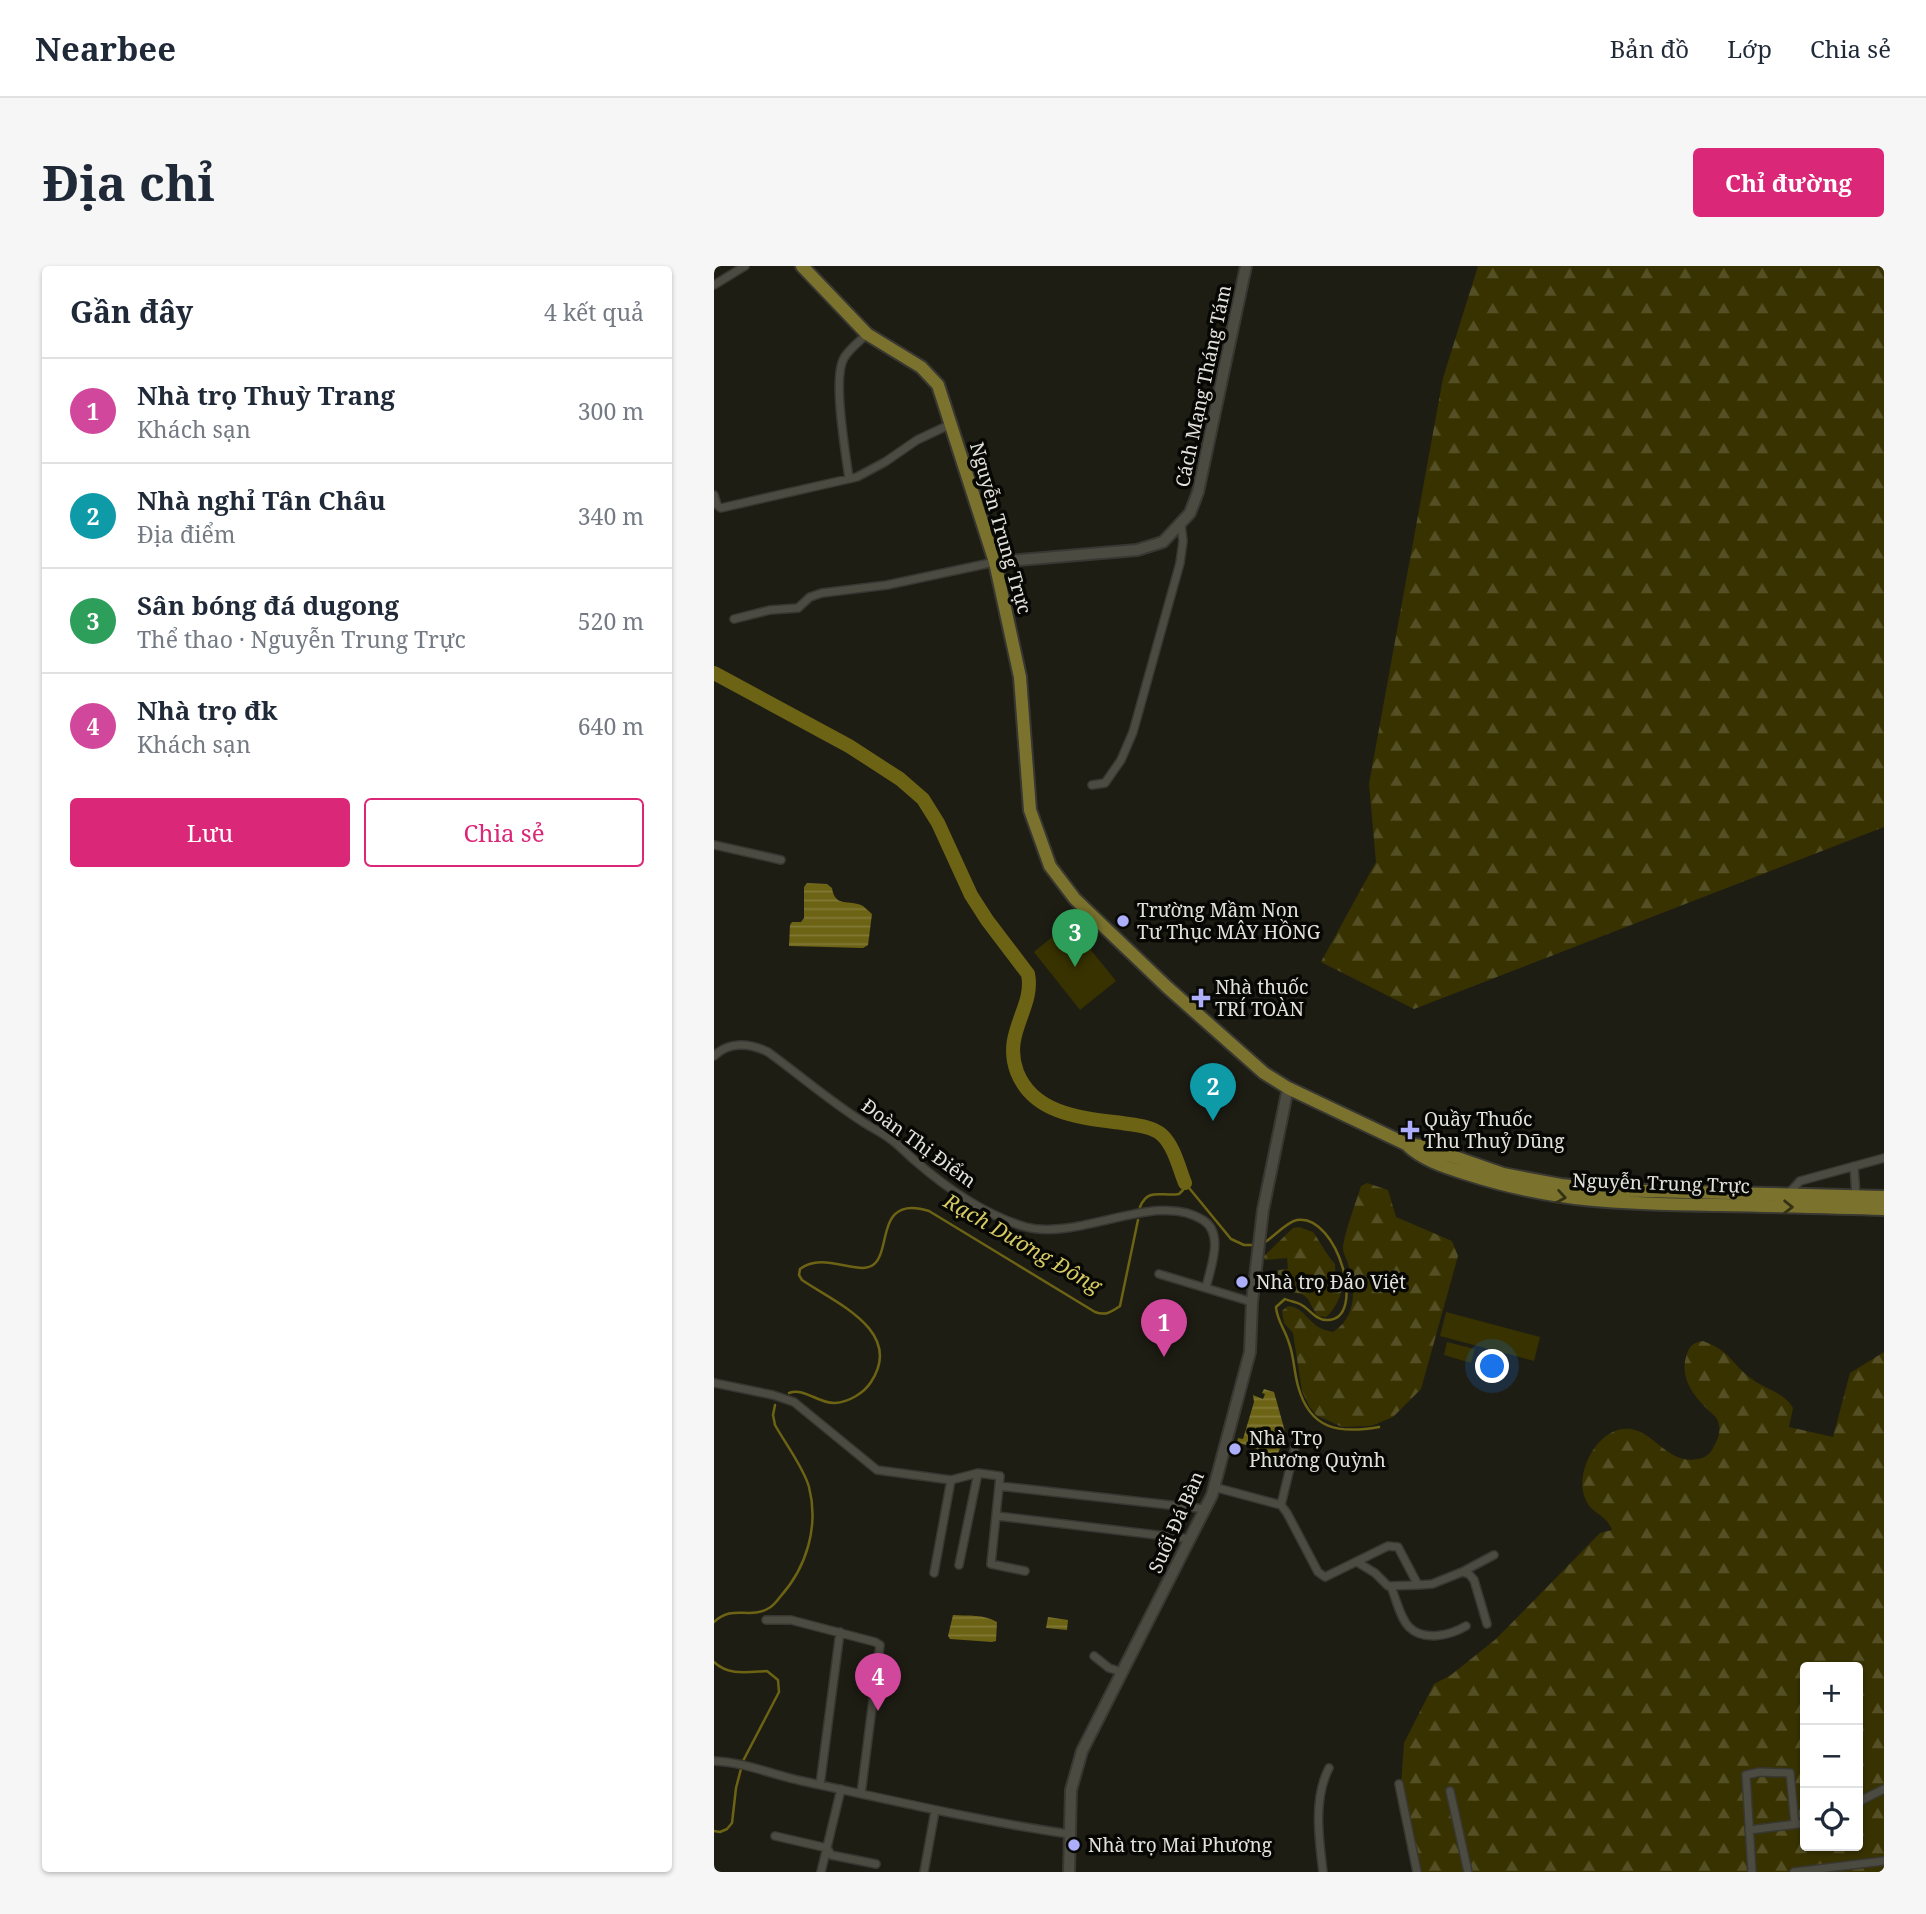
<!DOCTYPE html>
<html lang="vi">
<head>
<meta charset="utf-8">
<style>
  :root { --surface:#fff; --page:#f6f6f7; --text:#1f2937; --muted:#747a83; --line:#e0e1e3; --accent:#db2777 }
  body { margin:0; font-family:"Noto Serif",serif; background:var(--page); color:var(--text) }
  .controls { position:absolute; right:21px; bottom:21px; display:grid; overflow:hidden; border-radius:7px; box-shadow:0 2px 5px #0004 }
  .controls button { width:63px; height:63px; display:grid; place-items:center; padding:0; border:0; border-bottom:2px solid var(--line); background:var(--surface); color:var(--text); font:35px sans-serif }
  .you { position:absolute; left:779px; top:1101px; width:24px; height:24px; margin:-18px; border:5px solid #fff; border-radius:50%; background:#1a73e8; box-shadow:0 0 0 10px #1a73e833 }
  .badge { display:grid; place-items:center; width:46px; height:46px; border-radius:50%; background:var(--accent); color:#fff; font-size:23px; font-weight:700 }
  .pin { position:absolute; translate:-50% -58px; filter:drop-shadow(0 2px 4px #0008) }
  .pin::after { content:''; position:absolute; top:37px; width:24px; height:21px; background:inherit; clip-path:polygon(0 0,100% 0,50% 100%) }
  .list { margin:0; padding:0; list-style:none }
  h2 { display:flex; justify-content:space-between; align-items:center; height:91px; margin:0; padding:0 28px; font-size:30px }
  h2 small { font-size:23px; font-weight:400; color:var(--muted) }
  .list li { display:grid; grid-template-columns:46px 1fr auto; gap:21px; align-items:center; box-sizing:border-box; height:105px; padding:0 28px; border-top:2px solid var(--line) }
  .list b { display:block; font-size:26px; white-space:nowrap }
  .list p { margin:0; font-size:23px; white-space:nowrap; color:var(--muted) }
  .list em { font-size:23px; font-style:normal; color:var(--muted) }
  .actions { display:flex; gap:14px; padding:21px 28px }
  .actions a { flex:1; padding:16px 0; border:2px solid var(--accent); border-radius:7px; text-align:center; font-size:24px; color:var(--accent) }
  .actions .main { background:var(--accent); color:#fff }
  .icon { flex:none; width:38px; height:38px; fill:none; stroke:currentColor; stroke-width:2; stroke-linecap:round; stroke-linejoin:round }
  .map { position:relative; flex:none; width:1170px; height:1606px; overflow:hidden; border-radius:7px }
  header { display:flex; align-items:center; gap:42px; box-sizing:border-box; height:98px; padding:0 35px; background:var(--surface); border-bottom:2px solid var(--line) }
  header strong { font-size:33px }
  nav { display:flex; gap:38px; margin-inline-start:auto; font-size:24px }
  .intro { display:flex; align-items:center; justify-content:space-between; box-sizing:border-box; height:168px; padding:0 42px }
  h1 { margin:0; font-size:49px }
  .button { padding:18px 32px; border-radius:7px; background:var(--accent); color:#fff; font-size:24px; font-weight:700 }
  main { display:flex; gap:42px; padding:0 42px }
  aside { flex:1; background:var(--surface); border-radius:7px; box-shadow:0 2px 5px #0004 }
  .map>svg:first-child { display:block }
</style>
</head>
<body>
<header>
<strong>Nearbee</strong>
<nav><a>Bản đồ</a><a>Lớp</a><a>Chia sẻ</a></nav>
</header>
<div class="intro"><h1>Địa chỉ</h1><a class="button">Chỉ đường</a></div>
<main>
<aside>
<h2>Gần đây<small>4 kết quả</small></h2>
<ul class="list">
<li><span class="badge" style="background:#d1479c">1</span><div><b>Nhà trọ Thuỳ Trang</b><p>Khách sạn</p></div><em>300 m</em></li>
<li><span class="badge" style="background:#0f9aa8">2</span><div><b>Nhà nghỉ Tân Châu</b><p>Địa điểm</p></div><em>340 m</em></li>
<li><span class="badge" style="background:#2e9e5b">3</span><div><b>Sân bóng đá dugong</b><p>Thể thao · Nguyễn Trung Trực</p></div><em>520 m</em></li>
<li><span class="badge" style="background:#d1479c">4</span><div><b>Nhà trọ đk</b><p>Khách sạn</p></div><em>640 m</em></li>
</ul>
<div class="actions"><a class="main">Lưu</a><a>Chia sẻ</a></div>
</aside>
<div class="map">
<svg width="1170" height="1606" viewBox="0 0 1170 1606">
  <defs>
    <pattern id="forest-firs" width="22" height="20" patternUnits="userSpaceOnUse" patternTransform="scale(1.75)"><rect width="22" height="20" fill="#383200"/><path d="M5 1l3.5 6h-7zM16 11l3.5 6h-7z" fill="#544f25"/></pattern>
    <pattern id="water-rules" width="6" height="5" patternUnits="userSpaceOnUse" patternTransform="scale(1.75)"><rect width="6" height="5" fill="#6c6314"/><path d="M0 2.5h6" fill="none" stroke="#817936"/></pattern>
  </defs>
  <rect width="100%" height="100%" fill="#1e1d14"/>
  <path fill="#383200" d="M 355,657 L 402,715 L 366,744 L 320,686 Z
    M 732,1046 L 826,1071 L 820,1095 L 726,1070 Z
    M 733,1076 L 761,1083 L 757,1097 L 730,1089 Z"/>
  <path fill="url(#forest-firs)" fill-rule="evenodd" d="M 764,0 L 1170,0 L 1170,561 L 700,743 L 607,696 L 662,596 L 655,518 L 729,112 Z
    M 653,917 L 674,924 L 682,951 L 738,975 L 744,990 L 707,1123 L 679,1151 L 657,1160 L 628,1161 L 602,1149 L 595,1140 L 588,1125 L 579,1067 L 570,1057 L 568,1045 L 574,1040 C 593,1041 593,1062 619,1066 C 643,1051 642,1022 634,998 C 633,993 629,987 629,983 C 629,971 643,933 647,920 Z
    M 585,961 L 599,966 C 607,977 612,988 621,998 C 621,1013 625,1011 627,1021 C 629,1029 618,1047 612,1051 L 603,1050 L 594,1033 L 588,1028 L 578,1026 L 573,1021 L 562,1019 L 559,1010 L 565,1004 L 574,1003 L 573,992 L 551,994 L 549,991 L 579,962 Z
    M 989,1075 C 1017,1085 1017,1098 1038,1113 C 1052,1124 1070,1126 1079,1142 L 1075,1161 L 1119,1171 L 1136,1107 L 1170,1086 L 1170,1606 L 704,1606 L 687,1519 L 690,1477 L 720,1418 L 737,1409 L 782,1373 L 886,1267 L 898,1264 C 892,1247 877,1249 871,1232 C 860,1206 885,1158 917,1163 C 941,1167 955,1199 984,1193 C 992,1192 997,1187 1000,1180 C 1005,1172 1007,1165 1004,1155 C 1002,1150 997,1147 993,1143 C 979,1129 966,1112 972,1091 C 975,1080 978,1077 989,1075 ZM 1091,1401 L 1144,1401 L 1144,1580 L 1091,1580 Z"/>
  <path fill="url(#water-rules)" d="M 93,617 L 113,618 L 118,622 C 121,642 135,633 149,640 C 150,641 157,647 158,648 L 154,679 L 149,682 L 75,680 L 76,659 L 78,656 L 87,656 L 90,652 L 90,621 Z
    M 550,1123 L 560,1126 L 572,1169 L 564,1187 L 560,1189 L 523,1176 L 524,1172 L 529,1173 L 540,1136 L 539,1129 L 549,1133 L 551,1128 L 548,1127 Z
    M 239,1349 C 254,1350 270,1348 283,1356 L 282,1375 L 278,1376 L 236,1373 L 234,1370 Z
    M 334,1351 L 354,1354 L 353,1364 L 332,1362 Z"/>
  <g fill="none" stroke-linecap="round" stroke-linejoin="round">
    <path stroke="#6c6314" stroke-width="2.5" d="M 426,941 C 434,921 448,931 465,928 L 469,924 L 471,917 L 517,973 L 530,979 L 541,979
      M 548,978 C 559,972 572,956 583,954 C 624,947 654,1055 613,1054 C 601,1054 596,1043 586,1038 C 582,1036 575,1035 571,1033 L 562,1041 C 563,1055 571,1063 575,1077 C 580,1090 580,1106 584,1120 C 596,1164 625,1168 665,1161
      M 75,1127 C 90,1121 105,1138 121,1137 C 135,1136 150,1127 157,1116 C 191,1065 120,1036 88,1014 L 85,1009 L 86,1003 C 109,985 143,1010 159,999 C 178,986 161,928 215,945 L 381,1046 C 392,1050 397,1046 406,1040 L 424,954
      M 0,1356 C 19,1338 35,1354 55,1342 C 59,1340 63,1335 66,1331 C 93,1301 105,1260 95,1221 C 90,1202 71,1177 61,1159 L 59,1149 L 61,1139
      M 0,1396 C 14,1410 34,1406 53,1405 L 64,1414 L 65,1426 L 29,1495 L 22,1522 L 18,1557 L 13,1563 L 6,1566 L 0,1565"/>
    <path stroke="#6c6314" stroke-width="14" d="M 0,407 L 135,480 L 186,513 L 209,533 L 224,557 L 257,629 L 273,654 L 314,708 C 321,742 288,766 303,806 C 320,849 369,852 408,857 C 420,859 438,860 448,869 C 460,880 465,902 471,917"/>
    <defs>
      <path id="street" d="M 0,19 L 31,0
        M 135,213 C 132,188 118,112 130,92 C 135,83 146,75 153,68
        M 0,229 L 3,239 L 7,242 L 143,211 L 171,196 L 203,174 L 237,158
        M 20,353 L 56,344 L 84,342 L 96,331 L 108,327 L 173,319 L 281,296
        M 378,519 L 391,517 L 407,494 L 419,466 L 466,297 L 469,275 L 467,258
        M 0,579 L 67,594
        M 0,790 C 15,775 36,777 54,786 C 87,810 118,837 152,858 C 160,863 168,867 175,872 C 184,878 191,886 199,893 C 230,920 272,950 312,961 C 366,975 443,924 489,954 C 511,968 496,1002 492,1022
        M 1140,900 L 1142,930
        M 1074,928 L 1086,915 L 1170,892
        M 445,1008 L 538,1036
        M 0,1117 L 59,1129 L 80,1136 L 163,1204 L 237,1214 L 264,1207 L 286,1210 L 285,1220 L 492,1243
        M 285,1220 L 277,1298 L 311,1305
        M 500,1221 L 567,1239 L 573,1247 L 604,1306 L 611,1311 L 674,1280 L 684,1281 L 704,1319 L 718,1318 L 748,1306 L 755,1308 L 760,1314 L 773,1358
        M 567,1239 L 582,1177
        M 283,1250 L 477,1273
        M 643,1296 L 661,1307 L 674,1320 L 704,1319
        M 245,1299 L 264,1207
        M 748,1306 L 780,1289
        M 220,1307 L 237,1214
        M 677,1321 C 682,1332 686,1352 695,1361 C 710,1376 737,1369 752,1360
        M 52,1354 L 77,1354 L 161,1376 L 166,1379 L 147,1528
        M 380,1390 L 395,1402 L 408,1406
        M 0,1495 C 30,1496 59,1509 88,1515 C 177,1534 265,1555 355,1568
        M 685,1518 L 703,1606
        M 106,1519 L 126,1366
        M 736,1525 L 754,1606
        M 1144,1536 L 1170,1523
        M 1035,1564 L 1091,1557
        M 61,1570 L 113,1582 L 117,1589 L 162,1598
        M 107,1606 L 127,1523
        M 210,1606 L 221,1545
        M 609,1606 C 605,1573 599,1533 615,1502
        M 1038,1606 L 1032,1509 L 1046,1506 L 1076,1507 L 1081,1558
        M 1080,1606 L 1170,1595"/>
      <path id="secondary" d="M 281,296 L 423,284 L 449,276 L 476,247 L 484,226 L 532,0
        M 355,1606 L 357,1524 L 368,1485 L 498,1229 L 536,1086 L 538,1036 L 549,944 L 574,822"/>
      <path id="primary" d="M 88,0 L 153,68 L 207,101 L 224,119 L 281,296 L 306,411 L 316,544 L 336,600 L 361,633 L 453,721 L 550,807 L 574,822 L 692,878 L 709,880 L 789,908 L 847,919 L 893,924 L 1170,931
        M 692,878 C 708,894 731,901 753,908 C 839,936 910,938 1000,939 C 1056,940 1113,941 1170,943"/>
    </defs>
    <use href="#street" stroke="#383732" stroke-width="10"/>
    <use href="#secondary" stroke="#383732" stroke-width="14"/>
    <use href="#primary" stroke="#383732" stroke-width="16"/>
    <use href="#street" stroke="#4c4b41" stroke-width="7"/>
    <use href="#secondary" stroke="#4c4b41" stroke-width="10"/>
    <use href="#primary" stroke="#7b732d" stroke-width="12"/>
  </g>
  <defs><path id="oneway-chevron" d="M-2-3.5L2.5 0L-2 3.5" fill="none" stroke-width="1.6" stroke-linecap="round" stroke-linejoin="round" transform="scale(1.75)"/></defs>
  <g stroke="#353214">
    <use href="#oneway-chevron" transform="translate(847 931) rotate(10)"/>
    <use href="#oneway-chevron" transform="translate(1074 941) rotate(1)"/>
  </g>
  <g fill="#adaffb" stroke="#070704" stroke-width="2.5">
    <circle cx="409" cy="655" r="7"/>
    <path d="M483.5 721.5h7v7h7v7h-7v7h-7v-7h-7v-7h7z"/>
    <path d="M692.5 853.5h7v7h7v7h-7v7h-7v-7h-7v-7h7z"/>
    <circle cx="528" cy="1016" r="7"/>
    <circle cx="521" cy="1183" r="7"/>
    <circle cx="360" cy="1579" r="7"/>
  </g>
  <g text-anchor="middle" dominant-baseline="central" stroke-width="7" stroke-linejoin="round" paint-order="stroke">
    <g font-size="19" fill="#e2e1dc" stroke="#070704">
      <text transform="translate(489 120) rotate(-78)">Cách Mạng Tháng Tám</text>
      <text transform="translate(287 262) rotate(74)">Nguyễn Trung Trực</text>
      <text transform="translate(205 877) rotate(36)">Đoàn Thị Điểm</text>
      <text transform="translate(947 917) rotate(2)">Nguyễn Trung Trực</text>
      <text transform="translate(462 1256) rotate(-66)">Suối Đá Bàn</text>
    </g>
    <g font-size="19" fill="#e2e1dc" stroke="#070704" text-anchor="start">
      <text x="423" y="644">Trường Mầm Non<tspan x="423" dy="22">Tư Thục MÂY HỒNG</tspan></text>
      <text x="501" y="721">Nhà thuốc<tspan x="501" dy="22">TRÍ TOÀN</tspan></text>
      <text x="710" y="853">Quầy Thuốc<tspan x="710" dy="22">Thu Thuỷ Dũng</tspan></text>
      <text x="542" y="1016">Nhà trọ Đảo Việt</text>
      <text x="535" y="1172">Nhà Trọ<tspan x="535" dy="22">Phương Quỳnh</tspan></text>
      <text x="374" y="1579">Nhà trọ Mai Phương</text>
    </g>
    <g font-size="21" font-style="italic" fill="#d6ca63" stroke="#070704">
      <text transform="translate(309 977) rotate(30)">Rạch Dương Đông</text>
    </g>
  </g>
</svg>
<div class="controls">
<button>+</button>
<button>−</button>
<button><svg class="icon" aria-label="locate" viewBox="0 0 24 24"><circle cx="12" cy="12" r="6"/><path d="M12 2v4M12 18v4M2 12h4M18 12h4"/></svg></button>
</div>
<div class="you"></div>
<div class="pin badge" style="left:450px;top:1091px;background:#d1479c">1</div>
<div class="pin badge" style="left:499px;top:855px;background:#0f9aa8">2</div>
<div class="pin badge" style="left:361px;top:701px;background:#2e9e5b">3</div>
<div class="pin badge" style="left:164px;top:1445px;background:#d1479c">4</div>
</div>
</main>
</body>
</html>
